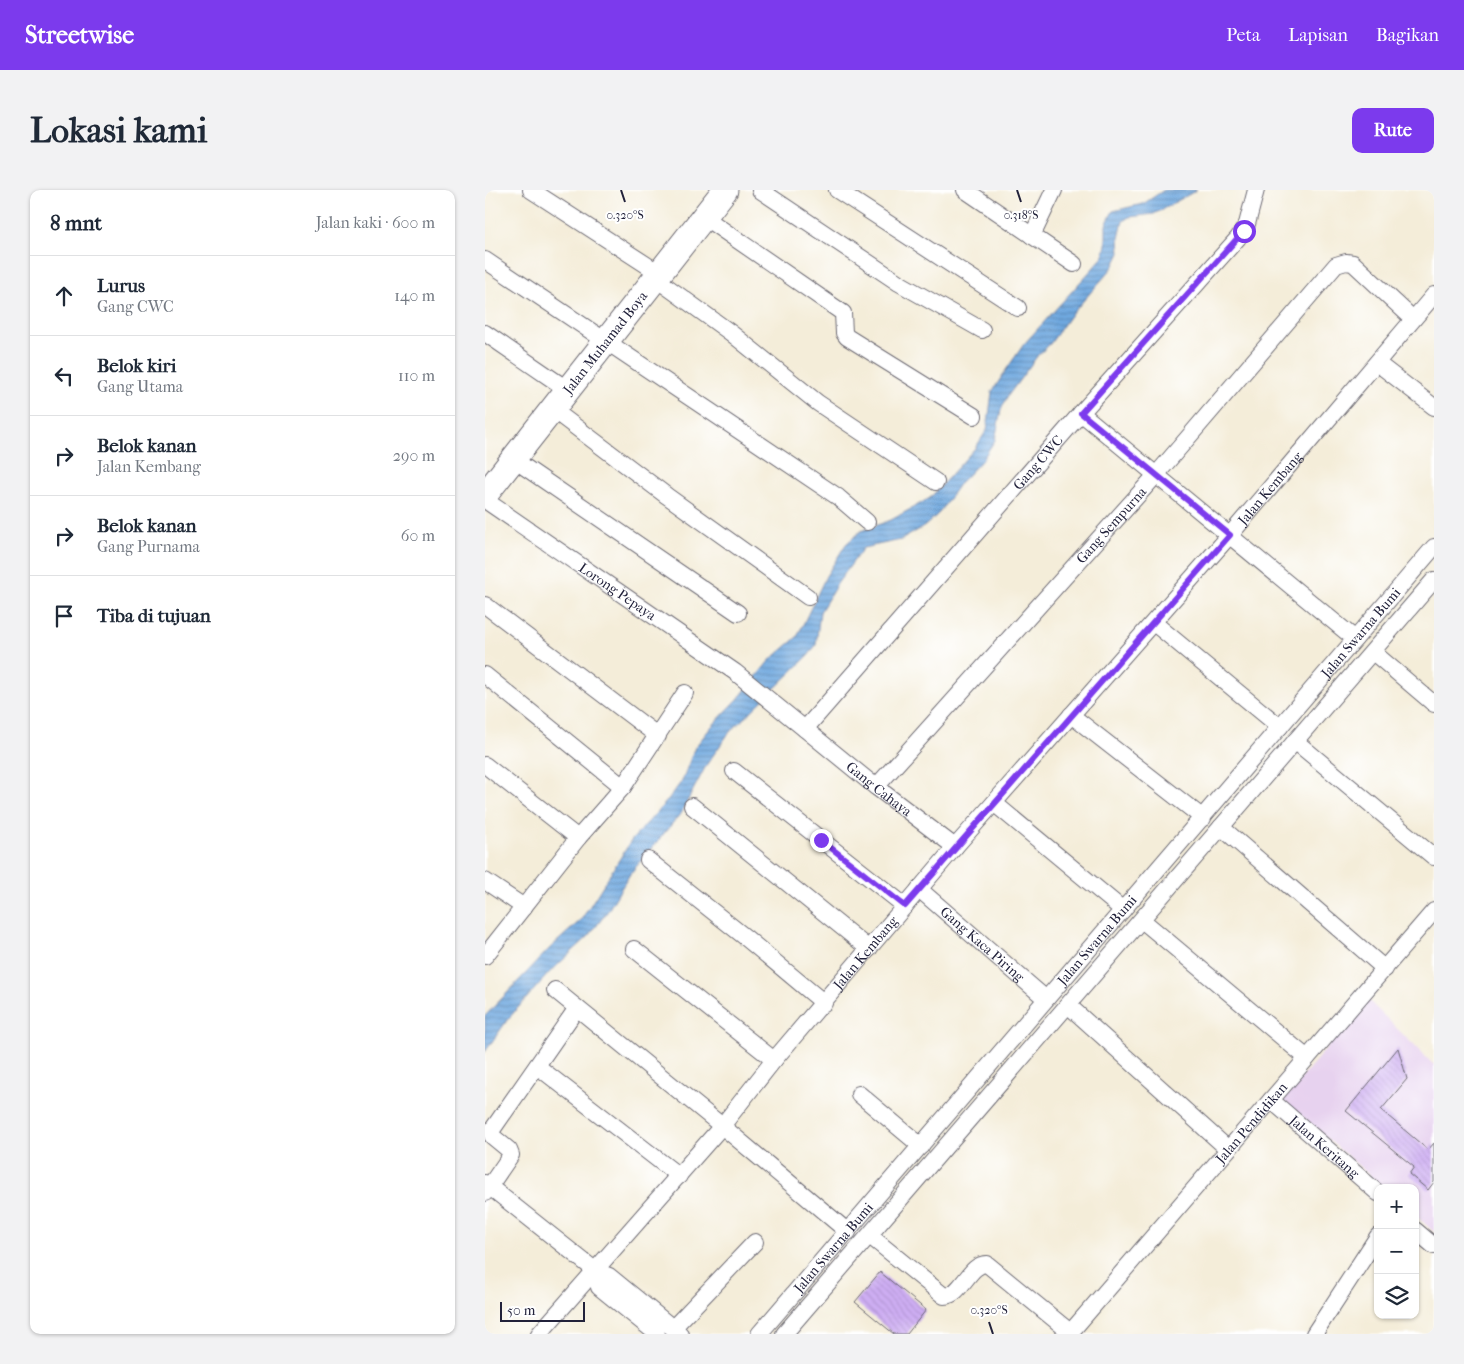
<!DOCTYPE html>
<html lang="id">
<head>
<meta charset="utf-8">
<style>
  :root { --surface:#fff; --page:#f2f2f3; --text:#1f2937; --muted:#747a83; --line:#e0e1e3; --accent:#7c3aed }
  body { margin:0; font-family:"IM FELL French Canon",serif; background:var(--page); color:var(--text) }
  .controls { position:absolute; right:15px; bottom:15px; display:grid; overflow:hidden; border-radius:10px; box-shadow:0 1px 4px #0004 }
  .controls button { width:45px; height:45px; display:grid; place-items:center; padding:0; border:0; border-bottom:1px solid var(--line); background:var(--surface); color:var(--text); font:25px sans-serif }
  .scale { position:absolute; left:15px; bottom:12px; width:85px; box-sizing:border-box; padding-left:5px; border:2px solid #22223b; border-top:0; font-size:14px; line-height:18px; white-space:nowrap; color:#22223b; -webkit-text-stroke:4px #fff; paint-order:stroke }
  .stop { position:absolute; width:15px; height:15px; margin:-11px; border:4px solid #7c3aed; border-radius:50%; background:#fff }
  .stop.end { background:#7c3aed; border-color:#fff; box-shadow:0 1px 5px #0008 }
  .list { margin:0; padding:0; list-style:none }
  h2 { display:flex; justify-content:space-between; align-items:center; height:65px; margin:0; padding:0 20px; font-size:21px }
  h2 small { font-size:16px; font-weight:400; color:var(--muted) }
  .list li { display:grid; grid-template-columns:32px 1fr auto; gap:15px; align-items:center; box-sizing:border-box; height:80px; padding:0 20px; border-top:1px solid var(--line) }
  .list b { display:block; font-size:19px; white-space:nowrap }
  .list p { margin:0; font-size:16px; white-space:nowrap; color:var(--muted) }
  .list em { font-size:16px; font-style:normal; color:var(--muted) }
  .icon { flex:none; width:28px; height:28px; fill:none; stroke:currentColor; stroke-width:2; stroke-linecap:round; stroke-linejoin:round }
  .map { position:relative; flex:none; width:949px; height:1144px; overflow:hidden; border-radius:10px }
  header { display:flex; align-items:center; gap:30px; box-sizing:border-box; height:70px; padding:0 25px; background:var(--accent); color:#fff }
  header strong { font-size:24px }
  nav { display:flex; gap:28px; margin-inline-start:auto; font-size:18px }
  .intro { display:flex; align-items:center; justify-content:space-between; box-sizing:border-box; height:120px; padding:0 30px }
  h1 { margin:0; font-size:35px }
  .button { padding:12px 22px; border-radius:10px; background:var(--accent); color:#fff; font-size:18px; font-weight:700 }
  main { display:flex; gap:30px; padding:0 30px }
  aside { flex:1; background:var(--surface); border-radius:10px; box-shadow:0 1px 4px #0004 }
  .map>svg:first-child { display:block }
</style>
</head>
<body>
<header>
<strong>Streetwise</strong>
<nav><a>Peta</a><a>Lapisan</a><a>Bagikan</a></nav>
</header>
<div class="intro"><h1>Lokasi kami</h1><a class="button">Rute</a></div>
<main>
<aside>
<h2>8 mnt<small>Jalan kaki · 600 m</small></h2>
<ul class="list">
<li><svg class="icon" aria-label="ahead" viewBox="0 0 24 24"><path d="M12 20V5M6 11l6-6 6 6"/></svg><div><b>Lurus</b><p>Gang CWC</p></div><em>140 m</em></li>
<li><svg class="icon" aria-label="left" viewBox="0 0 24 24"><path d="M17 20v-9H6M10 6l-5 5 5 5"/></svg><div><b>Belok kiri</b><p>Gang Utama</p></div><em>110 m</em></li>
<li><svg class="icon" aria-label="right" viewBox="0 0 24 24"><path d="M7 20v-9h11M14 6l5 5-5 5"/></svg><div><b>Belok kanan</b><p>Jalan Kembang</p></div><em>290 m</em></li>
<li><svg class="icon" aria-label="right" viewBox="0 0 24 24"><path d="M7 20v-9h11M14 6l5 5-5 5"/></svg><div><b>Belok kanan</b><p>Gang Purnama</p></div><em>60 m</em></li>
<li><svg class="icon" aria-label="arrive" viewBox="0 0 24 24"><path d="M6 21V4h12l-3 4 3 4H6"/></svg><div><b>Tiba di tujuan</b></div></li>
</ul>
</aside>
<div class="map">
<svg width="949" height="1144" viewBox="0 0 949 1144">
  <defs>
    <pattern id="water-rules" width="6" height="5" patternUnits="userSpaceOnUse" patternTransform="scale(1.25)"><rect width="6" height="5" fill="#6fa8df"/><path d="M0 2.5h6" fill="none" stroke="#5b88b6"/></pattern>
    <pattern id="building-back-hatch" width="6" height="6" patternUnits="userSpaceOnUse" patternTransform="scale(1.25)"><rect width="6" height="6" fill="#ceaef3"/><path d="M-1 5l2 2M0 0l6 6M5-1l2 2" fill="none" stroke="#b195d1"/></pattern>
  </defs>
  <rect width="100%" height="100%" fill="#fff"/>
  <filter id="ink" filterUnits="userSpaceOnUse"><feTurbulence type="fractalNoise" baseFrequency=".02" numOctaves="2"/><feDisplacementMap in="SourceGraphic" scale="10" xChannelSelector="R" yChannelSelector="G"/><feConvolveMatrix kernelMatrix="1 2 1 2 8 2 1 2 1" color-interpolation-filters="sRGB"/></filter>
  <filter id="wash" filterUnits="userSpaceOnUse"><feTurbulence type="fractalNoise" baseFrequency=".0096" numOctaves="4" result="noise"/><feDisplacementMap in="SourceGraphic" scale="20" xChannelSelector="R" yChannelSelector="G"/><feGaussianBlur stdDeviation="1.12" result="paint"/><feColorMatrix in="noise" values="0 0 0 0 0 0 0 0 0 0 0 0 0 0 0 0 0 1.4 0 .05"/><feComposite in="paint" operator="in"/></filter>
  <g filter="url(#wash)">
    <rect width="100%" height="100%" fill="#f4edd9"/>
    <path fill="#e7d2ef" d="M 882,809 L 949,875 L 949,1042 L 930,1025 L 930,998 L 899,998 L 798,910 Z"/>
    <path fill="url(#water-rules)" stroke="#48658d" d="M 679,0 L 712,0 L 669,24 L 644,27 L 638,31 L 634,48 L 635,63 L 628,77 L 584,127 L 565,154 L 553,165 L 522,207 L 516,220 L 510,250 L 497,270 L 475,293 L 454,323 L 440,336 L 416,350 L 378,358 L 352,394 L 335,422 L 331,455 L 323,466 L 244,543 L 222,574 L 196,623 L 145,684 L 122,722 L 104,746 L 64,783 L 23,829 L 0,862 L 0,826 L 65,758 L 96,730 L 146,651 L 181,612 L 197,591 L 210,557 L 227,536 L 253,509 L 284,471 L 312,447 L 341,386 L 361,354 L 376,341 L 406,330 L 445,308 L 491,257 L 502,240 L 507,202 L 521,180 L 539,154 L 618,67 L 621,55 L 621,35 L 628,21 L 658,14 Z"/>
    <g id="blocks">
      <path fill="url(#building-back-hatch)" d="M 913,858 L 922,889 L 896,920 L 943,960 L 949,953 L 949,992 L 943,1000 L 924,984 L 929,977 L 861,921 Z
        M 395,1082 L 441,1120 L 422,1144 L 409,1144 L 370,1112 Z"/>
    </g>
  </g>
  <g filter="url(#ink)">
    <use href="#blocks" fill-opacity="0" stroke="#6c6972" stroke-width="1"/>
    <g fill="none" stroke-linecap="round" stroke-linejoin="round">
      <defs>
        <g id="minor">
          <path d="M 46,0 L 174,83"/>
          <path d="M 275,0 L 414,93 L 497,140"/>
          <path d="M 352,0 L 533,118"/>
          <path d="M 480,0 L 589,74"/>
          <path d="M 219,27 L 358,123 L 359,143 L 362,147 L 489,226"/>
          <path d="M 547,46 L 569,0"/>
          <path d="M 0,70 L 353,307 L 382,332"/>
          <path d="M 170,88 L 246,143 L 333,213 L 451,292"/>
          <path d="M 0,143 L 83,200"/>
          <path d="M 892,173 L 949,217"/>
          <path d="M 67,219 L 182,306 L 323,407"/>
          <path d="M 596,223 L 870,449"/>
          <path d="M 28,269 L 253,423"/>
          <path id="s1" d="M 0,310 L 250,482 L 391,597 L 470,657"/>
          <path d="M 0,415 L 173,546"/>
          <path d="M 669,433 L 795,537"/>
          <path d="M 888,462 L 949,514"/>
          <path d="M 0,485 L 138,597"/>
          <path d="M 586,525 L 718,628"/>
          <path id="s2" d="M 320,539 L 596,223 L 753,48 L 762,34 L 771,0"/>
          <path d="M 810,551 L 949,667"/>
          <path d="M 0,575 L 93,648"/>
          <path d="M 249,581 L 420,716"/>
          <path id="s3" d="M 391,597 L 671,285 L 851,75 L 861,72 L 868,73 L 928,129"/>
          <path d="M 509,613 L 638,720"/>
          <path d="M 207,616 L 384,759"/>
          <path d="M 736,637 L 900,779"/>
          <path d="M 163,670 L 260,747 L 339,813"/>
          <path d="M 0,691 L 39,717"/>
          <path id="s4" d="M 434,699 L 561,809"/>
          <path d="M 657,730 L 822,868"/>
          <path d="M 149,759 L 289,870"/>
          <path d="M 0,766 L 93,648 L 138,597 L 200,503"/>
          <path d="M 70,800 L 237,936 L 363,1042"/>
          <path d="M 584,816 L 743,959"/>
          <path d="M 52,876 L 194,986"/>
          <path d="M 374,904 L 436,956"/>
          <path id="s5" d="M 786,910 L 893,1003"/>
          <path d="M 0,993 L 111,1081 L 124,1086 L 195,1144"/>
          <path d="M 0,1003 L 26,965 L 24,960 L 7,946 L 7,940 L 92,818"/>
          <path d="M 930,1040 L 949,1056"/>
          <path d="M 385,1046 L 459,1106 C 477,1106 484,1073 502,1074 L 585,1142"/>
          <path d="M 111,1081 L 114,1097 L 172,1144"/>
          <path d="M 188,1138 L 270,1052"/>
          <path id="s6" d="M 54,1144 L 237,936 L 289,870 L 470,657 L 745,345 L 949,105"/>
          <path id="s7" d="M 274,1144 L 949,357"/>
          <path d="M 299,1144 L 949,390"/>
          <path id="s8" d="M 584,1144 L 949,721"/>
          <path d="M 829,1144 L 893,1046"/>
        </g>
        <g id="highway">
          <path id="s9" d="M 0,305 L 240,0"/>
        </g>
      </defs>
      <use href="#minor" stroke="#6c6972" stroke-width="18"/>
      <use href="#highway" stroke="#6c6972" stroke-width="27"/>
      <use href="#minor" stroke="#fff" stroke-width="16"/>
      <use href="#highway" stroke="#fff" stroke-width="25"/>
    </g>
  </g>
  <g fill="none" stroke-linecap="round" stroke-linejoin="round" filter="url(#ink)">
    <path stroke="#7c3aed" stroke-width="6" d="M 336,650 L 420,716 L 745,345 L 596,223 L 759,41"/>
  </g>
  <path fill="none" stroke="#22223b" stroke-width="2" d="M 136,0 L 140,12M 532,0 L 536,12M 504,1132 L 508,1144"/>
  <g text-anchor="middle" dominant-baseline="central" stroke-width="4" stroke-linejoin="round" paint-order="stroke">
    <g font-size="14" fill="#22223b" stroke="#fff">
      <text stroke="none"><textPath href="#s9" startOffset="194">Jalan Muhamad Boya</textPath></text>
      <text stroke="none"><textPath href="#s2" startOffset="354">Gang CWC</textPath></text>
      <text stroke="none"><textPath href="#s6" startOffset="1118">Jalan Kembang</textPath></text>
      <text stroke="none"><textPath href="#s3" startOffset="352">Gang Sempurna</textPath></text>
      <text stroke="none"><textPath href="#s1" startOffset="161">Lorong Pepaya</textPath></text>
      <text stroke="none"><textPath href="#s7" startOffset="924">Jalan Swarna Bumi</textPath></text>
      <text stroke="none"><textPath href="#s1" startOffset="489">Gang Cahaya</textPath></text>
      <text stroke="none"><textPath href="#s7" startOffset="519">Jalan Swarna Bumi</textPath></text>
      <text stroke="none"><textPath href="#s4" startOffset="84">Gang Kaca Piring</textPath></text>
      <text stroke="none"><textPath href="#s6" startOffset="502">Jalan Kembang</textPath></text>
      <text stroke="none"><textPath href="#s8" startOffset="279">Jalan Pendidikan</textPath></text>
      <text stroke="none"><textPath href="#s5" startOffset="71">Jalan Keritang</textPath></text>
      <text stroke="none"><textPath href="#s7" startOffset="114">Jalan Swarna Bumi</textPath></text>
    </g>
  </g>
  <g font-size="12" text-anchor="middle" fill="#22223b" stroke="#fff" stroke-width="4" stroke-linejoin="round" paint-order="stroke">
    <text x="140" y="29">0.320°S</text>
    <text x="536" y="29">0.318°S</text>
    <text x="504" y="1124">0.320°S</text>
  </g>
</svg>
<div class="controls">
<button>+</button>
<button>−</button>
<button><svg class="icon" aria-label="layers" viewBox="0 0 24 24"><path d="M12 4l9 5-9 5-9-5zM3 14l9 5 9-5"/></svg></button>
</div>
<div class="scale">50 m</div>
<div class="stop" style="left:759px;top:41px"></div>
<div class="stop end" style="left:336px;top:650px"></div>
</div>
</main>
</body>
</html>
